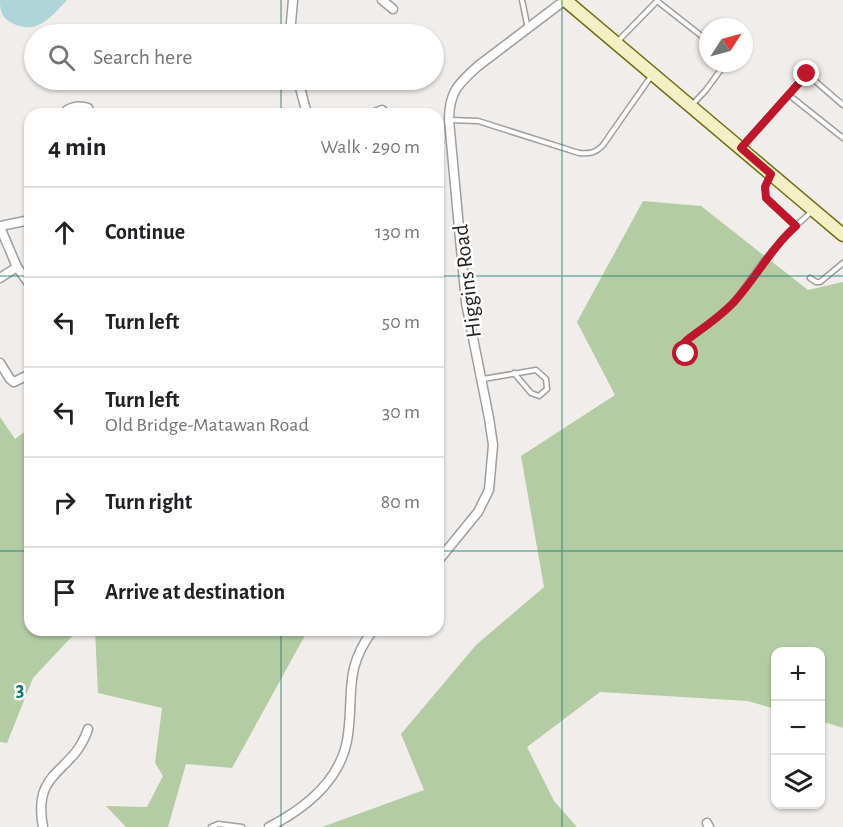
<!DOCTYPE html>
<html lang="en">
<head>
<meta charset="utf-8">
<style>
  :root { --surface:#fff; --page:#f2f2f2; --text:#202124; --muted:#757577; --line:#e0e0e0 }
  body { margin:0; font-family:"Alegreya Sans",sans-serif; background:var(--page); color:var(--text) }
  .controls { position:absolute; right:18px; bottom:18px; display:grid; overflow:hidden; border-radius:12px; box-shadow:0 2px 4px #0004 }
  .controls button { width:54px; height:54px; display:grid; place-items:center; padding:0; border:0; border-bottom:2px solid var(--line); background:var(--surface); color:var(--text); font:30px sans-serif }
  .compass { position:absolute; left:699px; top:18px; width:54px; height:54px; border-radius:50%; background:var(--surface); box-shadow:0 2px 4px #0004; rotate:54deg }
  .stop { position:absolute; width:18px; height:18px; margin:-14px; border:4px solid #be162b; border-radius:50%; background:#fff }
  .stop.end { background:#be162b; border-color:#fff; box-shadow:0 2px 6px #0008 }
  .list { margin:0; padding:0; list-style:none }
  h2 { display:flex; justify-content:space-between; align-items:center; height:78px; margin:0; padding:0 24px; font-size:26px }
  h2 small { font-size:20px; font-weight:400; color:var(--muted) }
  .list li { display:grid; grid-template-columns:39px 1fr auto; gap:18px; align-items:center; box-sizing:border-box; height:90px; padding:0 24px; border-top:2px solid var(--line) }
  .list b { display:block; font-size:22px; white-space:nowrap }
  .list p { margin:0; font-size:20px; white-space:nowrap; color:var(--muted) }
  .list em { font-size:20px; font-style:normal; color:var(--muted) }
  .icon { flex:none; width:33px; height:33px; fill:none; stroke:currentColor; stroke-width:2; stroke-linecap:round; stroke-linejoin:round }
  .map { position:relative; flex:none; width:843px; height:827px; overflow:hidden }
  .search { position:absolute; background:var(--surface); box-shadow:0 2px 4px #0004; left:24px; top:24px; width:420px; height:66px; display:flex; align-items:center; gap:15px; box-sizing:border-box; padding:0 21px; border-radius:33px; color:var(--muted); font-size:22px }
  .panel { position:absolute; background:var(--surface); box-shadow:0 2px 4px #0004; left:24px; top:108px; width:420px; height:528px; border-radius:18px }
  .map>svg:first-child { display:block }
</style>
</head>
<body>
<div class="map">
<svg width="843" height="827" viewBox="0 0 843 827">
  <rect width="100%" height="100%" fill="#f1edea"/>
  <path fill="#b4cca3" d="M 643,201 L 701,206 L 808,290 L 843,282 L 843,728 L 821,721 L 820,652 L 776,652 L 775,709 L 748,701 L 600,692 L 527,747 L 554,801 L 577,827 L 322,827 L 424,790 L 401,734 L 476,645 L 544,587 L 521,456 L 615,395 L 577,322 Z
    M 0,417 L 15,439 L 30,428 L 30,630 L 78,630 L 33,678 L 7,743 L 0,742 Z
    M 95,630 L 308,630 L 232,768 L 186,764 L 168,827 L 126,827 L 106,806 L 147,807 L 163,776 L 155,763 L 162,708 L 98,693 Z"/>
  <path fill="#afd5d9" d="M 0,0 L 67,0 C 51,17 37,36 12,23 C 1,17 0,11 0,0 Z"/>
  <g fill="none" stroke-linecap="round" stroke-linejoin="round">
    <defs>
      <path id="service" d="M 522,0 L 528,29
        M 618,41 L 657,1 L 708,41
        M 789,95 L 843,138
        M 692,105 L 706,90 L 722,68 L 721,63
        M 449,120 L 478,121 L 579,153 C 589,154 596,153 603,145 L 652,75
        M 741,147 L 807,74 L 843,105
        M 769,177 L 765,187 L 766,198 L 796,226
        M 810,278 L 816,282 L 820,282 L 843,263
        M 691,361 L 686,354 L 684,343 L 717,318 L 735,301 L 761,264 L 785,236 L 811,212
        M 483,379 L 536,370 L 546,379 L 547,389 L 539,396 L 531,393 L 514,373
        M 211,827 L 218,824 L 242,827"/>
      <path id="minor" d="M 382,0 L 393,9
        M 290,34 L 293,0
        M 298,80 L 307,114
        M 66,114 L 67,110 C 74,106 80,105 88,108 L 91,114
        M 372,114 L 382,110 L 386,114
        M 0,226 L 30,220
        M 0,227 L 17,267 L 30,285
        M 0,278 L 17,267
        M 0,363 L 10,379 L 14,382 L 30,374
        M 438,561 L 478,512 L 489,490 L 493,445 L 489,418 L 466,303 L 449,120 C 449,92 458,84 478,66 L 565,0
        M 707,823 L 709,827
        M 43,827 C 32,768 73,775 88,729
        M 269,827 C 304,809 339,782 347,741 C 355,696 342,671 373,630"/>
      <path id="secondary" d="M 565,0 L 843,235"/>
    </defs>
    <use href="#service" stroke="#9f9f9f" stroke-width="7"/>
    <use href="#minor" stroke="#9f9f9f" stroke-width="11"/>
    <use href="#secondary" stroke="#706e11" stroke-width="15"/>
    <use href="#service" stroke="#fff" stroke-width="4"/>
    <use href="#minor" stroke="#fff" stroke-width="8"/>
    <use href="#secondary" stroke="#f4f0c5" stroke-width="12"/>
  </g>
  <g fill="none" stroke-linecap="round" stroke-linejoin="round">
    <path stroke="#be162b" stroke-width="8" d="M 686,354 L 684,343 L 687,340 C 704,327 720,317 734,302 C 756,278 771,248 796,226 L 766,198 L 765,187 L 771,174 L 741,148 L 807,74"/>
  </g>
  <path fill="none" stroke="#0f766e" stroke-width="1.5" stroke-opacity="0.55" d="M 281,0 L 281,34M 562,0 L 562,827M 281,80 L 281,114M 0,276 L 30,276M 438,276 L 843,276M 0,551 L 30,551M 438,551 L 843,551M 281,630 L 281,827"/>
  <g text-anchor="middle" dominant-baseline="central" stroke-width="5" stroke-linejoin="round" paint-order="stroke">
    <g font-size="22" fill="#222" stroke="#fff">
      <text transform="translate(467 281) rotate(-97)">Higgins Road</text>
    </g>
  </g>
  <g font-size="20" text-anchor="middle" font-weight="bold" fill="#0f766e" stroke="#fff" stroke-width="5" stroke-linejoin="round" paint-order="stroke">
    <text x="20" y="696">3</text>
  </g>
</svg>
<div class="controls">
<button>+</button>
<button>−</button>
<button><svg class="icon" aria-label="layers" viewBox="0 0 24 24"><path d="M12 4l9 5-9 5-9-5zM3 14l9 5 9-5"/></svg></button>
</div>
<svg class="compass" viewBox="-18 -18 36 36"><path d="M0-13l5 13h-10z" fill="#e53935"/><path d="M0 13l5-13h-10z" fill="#757577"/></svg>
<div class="stop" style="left:686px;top:354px"></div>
<div class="stop end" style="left:807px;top:74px"></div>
<div class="search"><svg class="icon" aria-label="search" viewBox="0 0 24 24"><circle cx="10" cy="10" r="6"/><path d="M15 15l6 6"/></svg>Search here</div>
<section class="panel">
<h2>4 min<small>Walk · 290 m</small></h2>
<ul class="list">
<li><svg class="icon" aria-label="ahead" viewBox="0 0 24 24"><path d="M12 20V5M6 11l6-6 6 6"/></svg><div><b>Continue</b></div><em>130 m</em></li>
<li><svg class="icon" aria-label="left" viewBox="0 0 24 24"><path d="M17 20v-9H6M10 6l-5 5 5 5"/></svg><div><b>Turn left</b></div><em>50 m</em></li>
<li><svg class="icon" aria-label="left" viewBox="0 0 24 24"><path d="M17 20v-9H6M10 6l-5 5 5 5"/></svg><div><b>Turn left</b><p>Old Bridge-Matawan Road</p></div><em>30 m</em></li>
<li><svg class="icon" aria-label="right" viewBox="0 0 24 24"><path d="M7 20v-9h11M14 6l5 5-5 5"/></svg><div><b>Turn right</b></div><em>80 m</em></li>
<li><svg class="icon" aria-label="arrive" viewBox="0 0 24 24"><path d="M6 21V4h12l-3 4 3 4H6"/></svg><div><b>Arrive at destination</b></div></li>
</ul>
</section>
</div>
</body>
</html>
